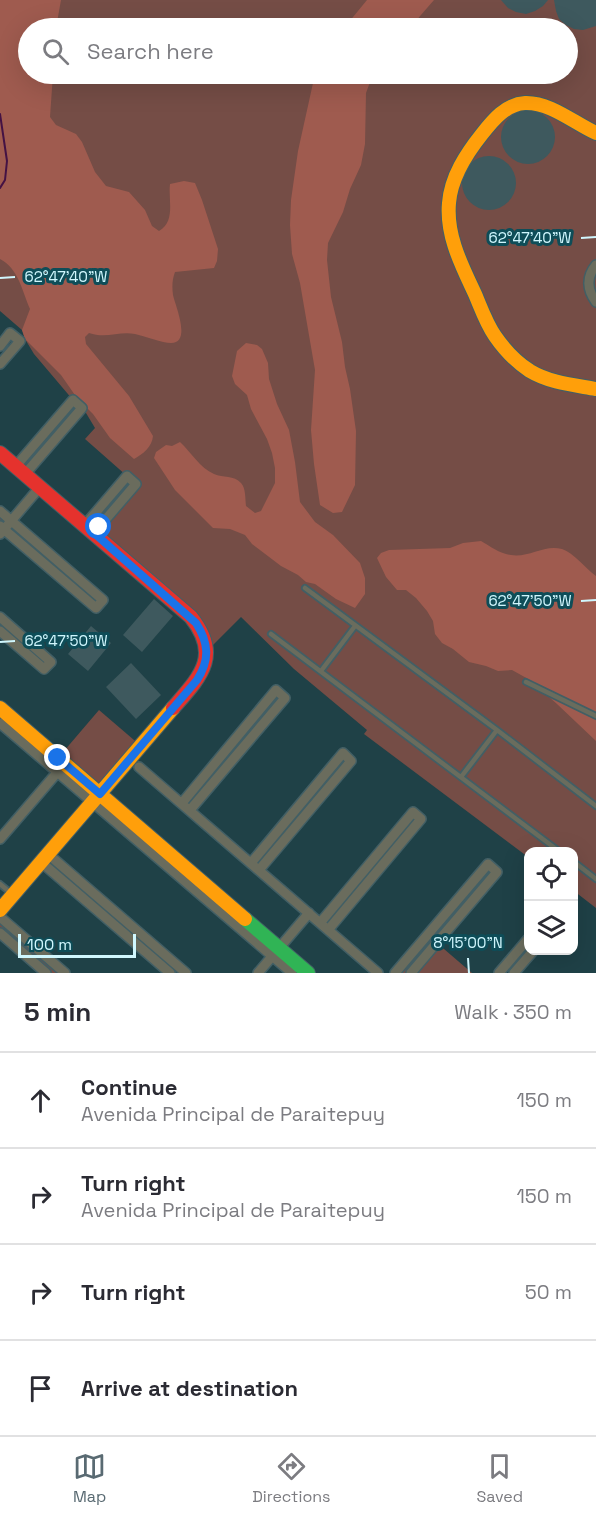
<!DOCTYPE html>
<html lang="en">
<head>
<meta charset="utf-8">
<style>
  :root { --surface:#fff; --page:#f2f2f3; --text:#2b2b33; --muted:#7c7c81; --line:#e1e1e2; --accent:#596a72 }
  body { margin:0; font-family:"Space Grotesk",sans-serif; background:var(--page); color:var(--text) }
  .controls { position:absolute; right:18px; bottom:18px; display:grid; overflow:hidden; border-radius:12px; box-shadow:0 6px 24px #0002 }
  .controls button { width:54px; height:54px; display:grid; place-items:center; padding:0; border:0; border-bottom:2px solid var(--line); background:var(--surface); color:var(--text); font:30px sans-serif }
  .scale { position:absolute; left:18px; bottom:15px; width:118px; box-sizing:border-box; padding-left:6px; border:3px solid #d0f7fe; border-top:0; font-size:16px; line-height:21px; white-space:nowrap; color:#d0f7fe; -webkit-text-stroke:4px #0e4d58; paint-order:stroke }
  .stop { position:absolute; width:18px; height:18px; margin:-14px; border:4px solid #1a73e8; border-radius:50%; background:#fff }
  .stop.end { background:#1a73e8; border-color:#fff; box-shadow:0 2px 6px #0008 }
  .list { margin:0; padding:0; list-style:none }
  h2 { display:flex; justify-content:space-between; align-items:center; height:78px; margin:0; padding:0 24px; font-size:26px }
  h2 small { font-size:20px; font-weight:400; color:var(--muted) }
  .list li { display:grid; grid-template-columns:39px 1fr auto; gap:18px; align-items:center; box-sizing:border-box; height:96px; padding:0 24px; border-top:2px solid var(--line) }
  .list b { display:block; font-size:22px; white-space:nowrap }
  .list p { margin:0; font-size:20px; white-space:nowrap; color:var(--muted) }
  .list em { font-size:20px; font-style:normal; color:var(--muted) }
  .icon { flex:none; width:33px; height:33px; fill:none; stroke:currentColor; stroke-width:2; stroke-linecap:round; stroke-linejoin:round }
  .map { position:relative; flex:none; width:596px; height:973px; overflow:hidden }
  .search { position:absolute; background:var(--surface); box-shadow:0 6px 24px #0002; left:18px; right:18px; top:18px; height:66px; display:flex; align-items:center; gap:15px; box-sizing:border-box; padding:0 21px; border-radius:33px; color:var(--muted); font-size:22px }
  .sheet { height:462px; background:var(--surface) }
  nav { display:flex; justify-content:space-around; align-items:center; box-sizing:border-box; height:84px; border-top:2px solid var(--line); background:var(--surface); font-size:16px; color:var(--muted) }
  nav a { display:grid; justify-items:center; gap:3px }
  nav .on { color:var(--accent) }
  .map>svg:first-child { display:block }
</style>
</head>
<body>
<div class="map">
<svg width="596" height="973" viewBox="0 0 596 973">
  <rect width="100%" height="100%" fill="#1f4147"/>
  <path fill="#754d46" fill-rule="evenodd" d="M 0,0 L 596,0 L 596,908 L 574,891 L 574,852 L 528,852 L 528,857 L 364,734 L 367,730 L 294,669 L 241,617 L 207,651 L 204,637 L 85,525 L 127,476 L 85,439 L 95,428 L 83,408 L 25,474 L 16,466 L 73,400 L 34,354 L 25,339 L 22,330 L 0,311 ZM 28,28 L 568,28 L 568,74 L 28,74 Z
    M 0,511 L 103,600 L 96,608 L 0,526 Z
    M 276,690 L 285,698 L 190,810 L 182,803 Z
    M 0,708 L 58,758 L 99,710 L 141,746 L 100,794 L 308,973 L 292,973 L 0,723 Z
    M 343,753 L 351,761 L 259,870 L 251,863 Z
    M 488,864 L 497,872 L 437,943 L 472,973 L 395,973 Z
    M 0,917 L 65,973 L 46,973 L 0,933 Z"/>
  <path fill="#9f5b4f" d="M 0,0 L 61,0 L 56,28 L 28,28 L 28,74 L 53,74 L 50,117 L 56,125 L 76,134 L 82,142 L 95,172 L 106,186 L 129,192 L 145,210 L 152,226 L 159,231 C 176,221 168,200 170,184 L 184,181 L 195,183 L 202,200 L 218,249 L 217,261 L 214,268 L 175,272 C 172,280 172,287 173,295 C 175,305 192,343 171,343 C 163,343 144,336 135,334 C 119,331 106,339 89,333 L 85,337 L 86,344 L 129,396 L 153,436 C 152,447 143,454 134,459 L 110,438 L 93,414 L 77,398 L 61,375 L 25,339 L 22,330 L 30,309 C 22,291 19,269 0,259 Z
    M 367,0 L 434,0 L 414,23 L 411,28 L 344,28 Z
    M 315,74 L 373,74 L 366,93 L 365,144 L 361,165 L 350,189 L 343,212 L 328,243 L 327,260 L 331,297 L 342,342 L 345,367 L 350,389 L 356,431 L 355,485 L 342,512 L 333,513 L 320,505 L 314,464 L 311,430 L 315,370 L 300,283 L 292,254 L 290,225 L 291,200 L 298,151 Z
    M 246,343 L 257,345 L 262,349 L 268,363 L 269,379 L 277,404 L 289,430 L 295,462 L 300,502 L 315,522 L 333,535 L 360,563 L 365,578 L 365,594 L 355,608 L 336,599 L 315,584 L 306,582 L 298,575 L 281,566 L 252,544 L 245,535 L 230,529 L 213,528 L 175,490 L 154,458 L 156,452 L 166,445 L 172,446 L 180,442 C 191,452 200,468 214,474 C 223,478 234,475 241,483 C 246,488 245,499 246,506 L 255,513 L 261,511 L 275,483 L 275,468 L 272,453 L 267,439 L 251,409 L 247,395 L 235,384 L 232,376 L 237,351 Z
    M 481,541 C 490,546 500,554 511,555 C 529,558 544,544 562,549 C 574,553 585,568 596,576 L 596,741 L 557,704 L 530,680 L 512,670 L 498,671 L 486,666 L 469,662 L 453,649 L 442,643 L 435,634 L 433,621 L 427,611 L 416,598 L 406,590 L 397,590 L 386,577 L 377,558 L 381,553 L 389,550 L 450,548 L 463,543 Z"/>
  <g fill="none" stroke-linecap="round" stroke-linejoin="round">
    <path stroke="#441244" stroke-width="2" d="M 0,114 L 7,161 L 5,180 L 0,188"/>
  </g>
  <path fill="#3e595e" d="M 501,0 L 548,0 L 543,6 L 535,11 L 526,14 L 516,12 L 508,8 Z
    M 554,0 L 596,0 L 596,26 L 583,30 L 574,29 L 566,25 L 559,19 L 556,11 Z
    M501 137a27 27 0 1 1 54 0a27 27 0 1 1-54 0Z
    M462 183a27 27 0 1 1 54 0a27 27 0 1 1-54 0Z
    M 154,599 L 173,616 L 142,652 L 123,635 Z
    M 91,626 L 111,643 L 88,671 L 68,654 Z
    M 131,663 L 161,695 L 136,719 L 106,687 Z"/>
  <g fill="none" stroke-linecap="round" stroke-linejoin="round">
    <defs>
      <path id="lane" d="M 305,588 L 497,730 L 596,806
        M 271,634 L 560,852
        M 321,671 L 355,626
        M 526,682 L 596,716
        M 461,777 L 497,730
        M 574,862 L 596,879
        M 0,884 L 11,893"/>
      <path id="street" d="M 596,265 C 586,277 587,290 596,302
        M 0,346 L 10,333 L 20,341 L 0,364
        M 16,466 L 73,400 L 82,408 L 25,474
        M 0,511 L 103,600 L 96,608 L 0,526
        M 85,525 L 127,476 L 136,484 L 94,533
        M 0,534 L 40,487
        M 0,617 L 51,662 L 44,669 L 0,631
        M 0,723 L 292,973
        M 139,767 L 378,973
        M 182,803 L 276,690 L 285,698 L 190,810
        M 0,839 L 61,768
        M 48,854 L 186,973
        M 41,862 L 170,973
        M 251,863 L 343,753 L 351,761 L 259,870
        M 0,917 L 65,973
        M 320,923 L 413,812 L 421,819 L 328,930
        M 0,933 L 46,973
        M 258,973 L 309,913
        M 395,973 L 488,864 L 497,872 L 411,973
        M 499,973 L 528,939
        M 514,973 L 534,950"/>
      <path id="fast" d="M 245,919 L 308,973"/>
      <path id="slow" d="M 596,133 C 574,123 550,102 525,103 C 506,104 493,120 482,134 C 466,154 451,177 449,203 C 446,236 462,266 475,294 C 481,308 486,323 495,336 C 504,349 516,362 530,371 C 550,383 574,385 596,389
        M 0,708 L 245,919
        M 0,910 L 173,708"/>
      <path id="jam" d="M 0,453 L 191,617 C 222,656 200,677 173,708"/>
    </defs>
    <use href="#lane" stroke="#425f65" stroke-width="8"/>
    <use href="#street" stroke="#425f65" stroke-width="12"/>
    <use href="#fast" stroke="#425f65" stroke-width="16"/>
    <use href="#slow" stroke="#425f65" stroke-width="16"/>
    <use href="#jam" stroke="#425f65" stroke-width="16"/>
    <use href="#lane" stroke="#6a6c5d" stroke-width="4.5"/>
    <use href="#street" stroke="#6a6c5d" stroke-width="9"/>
    <use href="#fast" stroke="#30b455" stroke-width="14"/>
    <use href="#slow" stroke="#ff9f0a" stroke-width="14"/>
    <use href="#jam" stroke="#e5322d" stroke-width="14"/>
  </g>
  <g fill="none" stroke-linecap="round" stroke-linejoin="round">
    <path stroke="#1a73e8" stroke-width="8" d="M 58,758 L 100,794 L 197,680 C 210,660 209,643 196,623 L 94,533 L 99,527"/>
  </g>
  <path fill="none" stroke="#d0f7fe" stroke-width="2" d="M 581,238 L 596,237M 0,278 L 15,277M 581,601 L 596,600M 0,642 L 15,641M 468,958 L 469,973"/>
  <g font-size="15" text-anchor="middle" fill="#d0f7fe" stroke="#0e4d58" stroke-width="6" stroke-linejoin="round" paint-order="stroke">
    <text x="530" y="243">62°47'40"W</text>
    <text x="66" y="282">62°47'40"W</text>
    <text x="530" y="606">62°47'50"W</text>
    <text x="66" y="646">62°47'50"W</text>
    <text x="468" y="948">8°15'00"N</text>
  </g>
</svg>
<div class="controls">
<button><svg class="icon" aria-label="locate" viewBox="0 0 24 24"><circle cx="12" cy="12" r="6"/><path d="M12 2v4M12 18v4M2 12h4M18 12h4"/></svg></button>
<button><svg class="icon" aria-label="layers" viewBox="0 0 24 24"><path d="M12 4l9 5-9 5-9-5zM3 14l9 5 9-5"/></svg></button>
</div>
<div class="scale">100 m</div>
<div class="stop" style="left:99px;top:527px"></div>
<div class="stop end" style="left:58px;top:758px"></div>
<div class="search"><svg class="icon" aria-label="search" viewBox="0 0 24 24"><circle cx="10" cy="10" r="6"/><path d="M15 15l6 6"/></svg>Search here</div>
</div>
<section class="sheet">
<h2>5 min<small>Walk · 350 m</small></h2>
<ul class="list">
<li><svg class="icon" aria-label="ahead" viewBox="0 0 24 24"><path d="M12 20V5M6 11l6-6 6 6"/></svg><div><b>Continue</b><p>Avenida Principal de Paraitepuy</p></div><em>150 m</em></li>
<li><svg class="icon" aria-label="right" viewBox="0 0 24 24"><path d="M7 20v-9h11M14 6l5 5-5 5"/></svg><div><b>Turn right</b><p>Avenida Principal de Paraitepuy</p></div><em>150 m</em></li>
<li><svg class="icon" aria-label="right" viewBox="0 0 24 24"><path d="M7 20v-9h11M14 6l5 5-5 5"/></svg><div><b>Turn right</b></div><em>50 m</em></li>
<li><svg class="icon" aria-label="arrive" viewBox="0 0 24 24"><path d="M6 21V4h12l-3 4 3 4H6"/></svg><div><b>Arrive at destination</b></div></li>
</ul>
</section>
<nav>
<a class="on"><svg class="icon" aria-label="map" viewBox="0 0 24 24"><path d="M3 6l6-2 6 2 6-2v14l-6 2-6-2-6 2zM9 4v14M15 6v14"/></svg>Map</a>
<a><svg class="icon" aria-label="directions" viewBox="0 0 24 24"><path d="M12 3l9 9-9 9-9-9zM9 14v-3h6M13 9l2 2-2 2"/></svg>Directions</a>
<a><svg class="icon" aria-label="saved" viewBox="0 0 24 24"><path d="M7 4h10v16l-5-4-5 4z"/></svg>Saved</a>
</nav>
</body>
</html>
